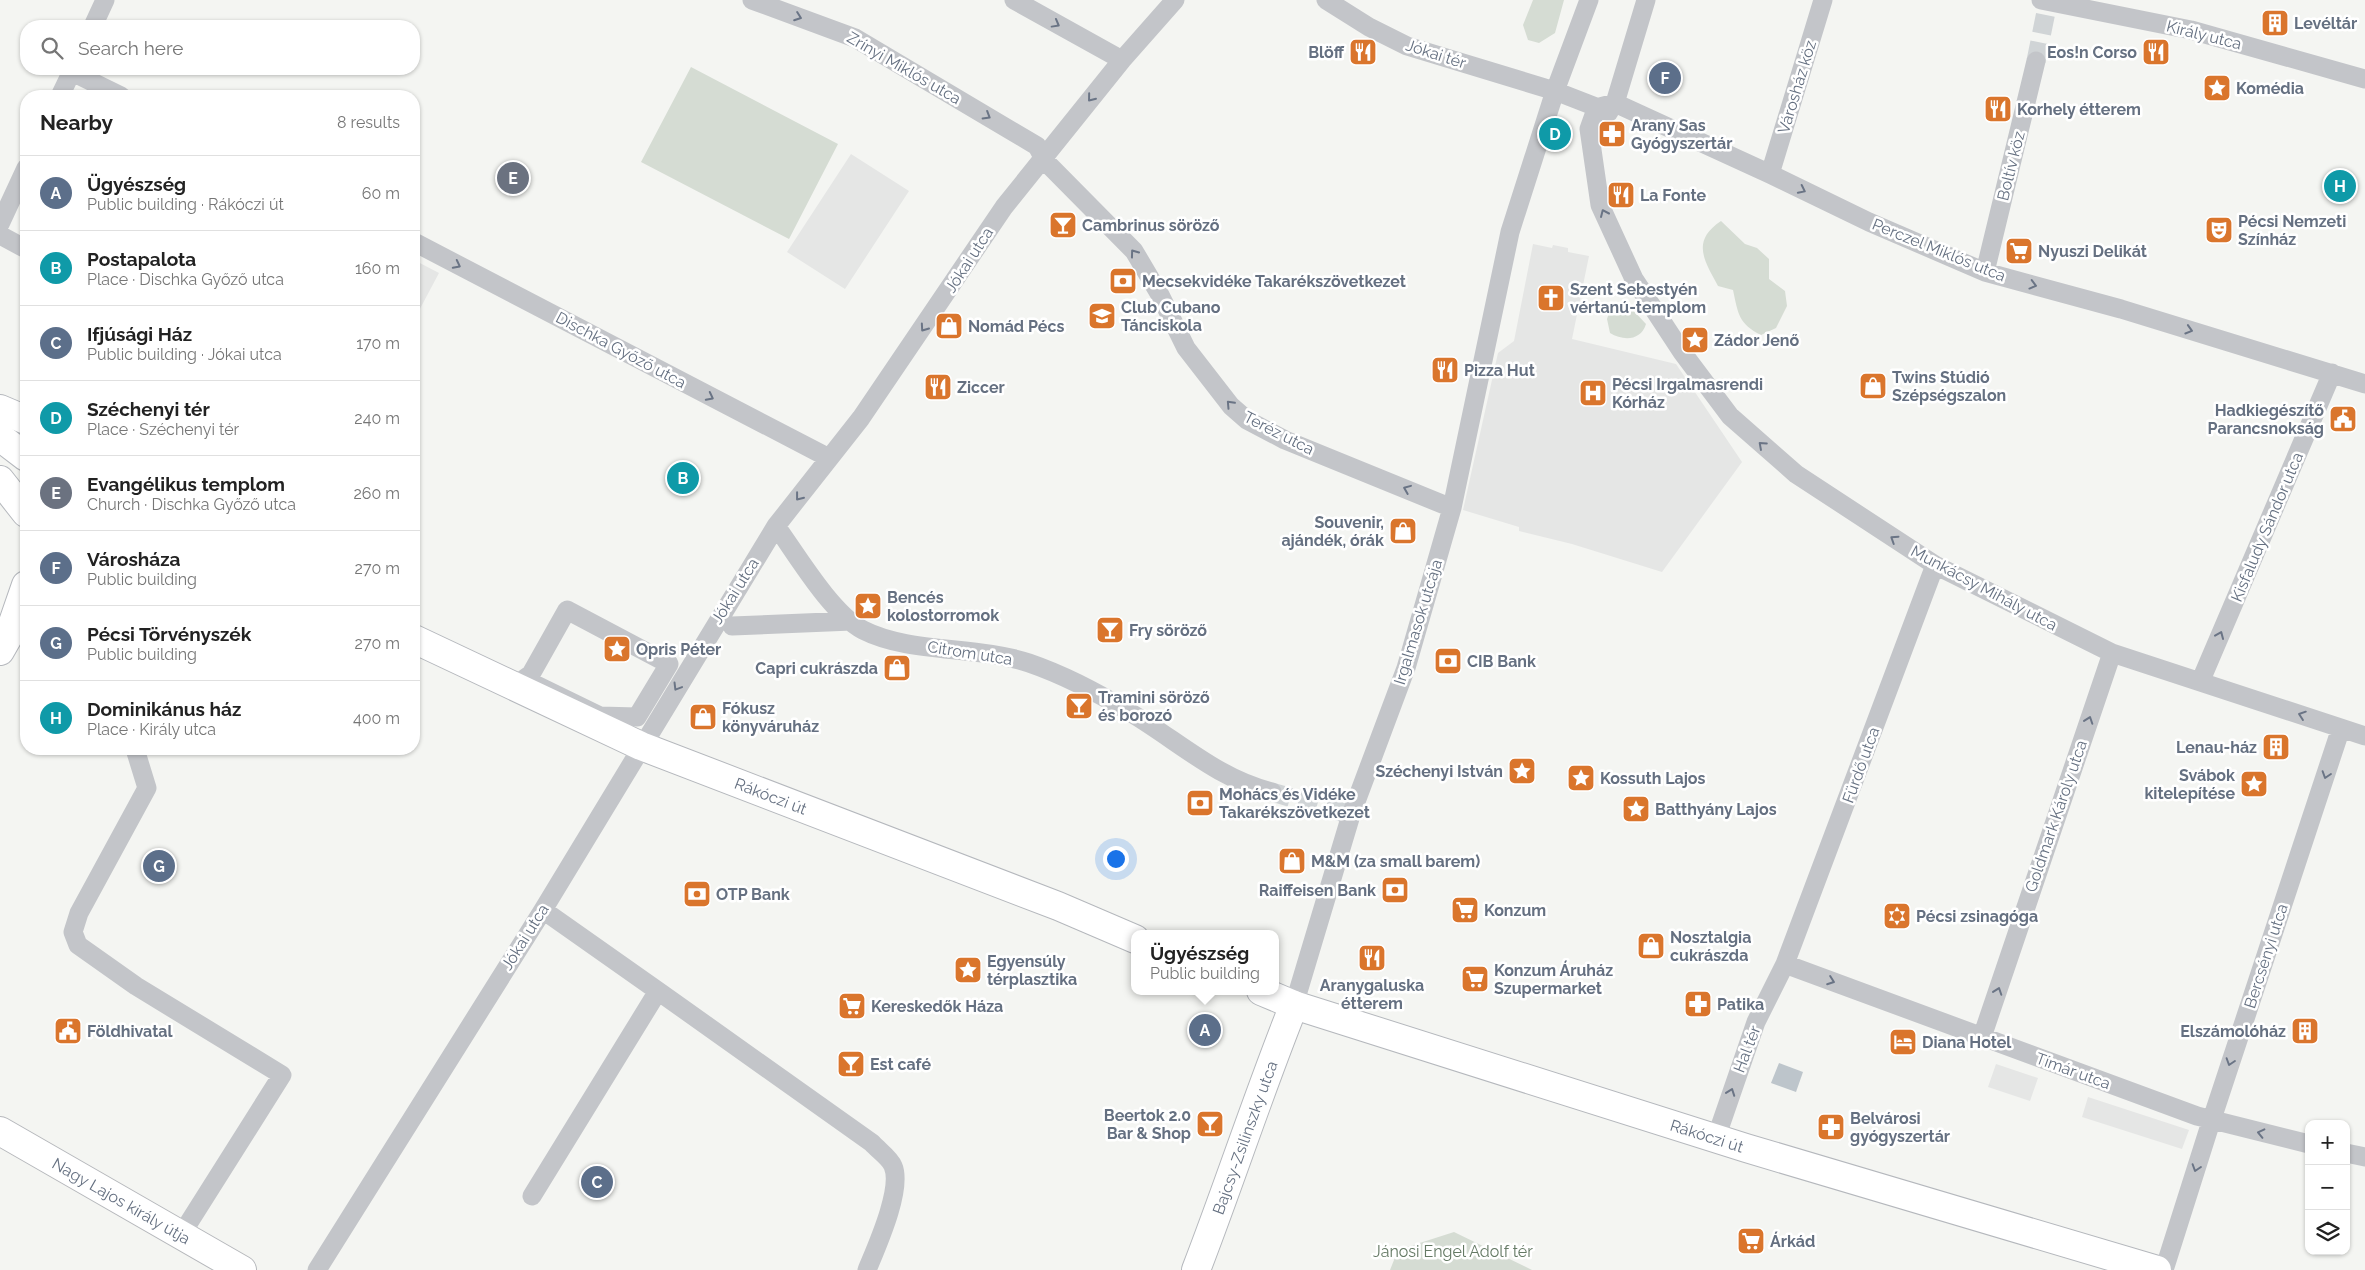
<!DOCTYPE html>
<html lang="en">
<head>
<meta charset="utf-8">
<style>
  :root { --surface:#fff; --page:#f6f6f6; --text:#222; --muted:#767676; --line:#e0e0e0; --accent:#da752c }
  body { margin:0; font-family:Raleway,sans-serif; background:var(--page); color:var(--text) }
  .controls { position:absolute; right:15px; bottom:15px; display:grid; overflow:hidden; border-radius:10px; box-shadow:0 1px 4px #0004 }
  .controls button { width:45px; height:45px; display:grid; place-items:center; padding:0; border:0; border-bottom:1px solid var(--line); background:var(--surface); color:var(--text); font:25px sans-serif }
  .you { position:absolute; left:1115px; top:858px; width:18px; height:18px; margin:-12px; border:4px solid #fff; border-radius:50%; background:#1a73e8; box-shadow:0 0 0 8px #1a73e833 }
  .badge { display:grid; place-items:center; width:32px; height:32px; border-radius:50%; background:var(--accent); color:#fff; font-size:16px; font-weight:700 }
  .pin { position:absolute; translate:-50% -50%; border:2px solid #fff; box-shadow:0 1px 5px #0006 }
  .popup { position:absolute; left:1131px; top:930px; width:148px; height:65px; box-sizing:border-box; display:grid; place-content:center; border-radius:10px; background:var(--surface); filter:drop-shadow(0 1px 4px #0005); font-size:16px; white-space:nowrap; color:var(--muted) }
  .popup b { font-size:19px; color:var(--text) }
  .popup::after { content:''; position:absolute; left:50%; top:100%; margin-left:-10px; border:10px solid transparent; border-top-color:var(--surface) }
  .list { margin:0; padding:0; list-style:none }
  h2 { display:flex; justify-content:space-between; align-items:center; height:65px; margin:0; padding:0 20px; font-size:21px }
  h2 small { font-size:16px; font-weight:400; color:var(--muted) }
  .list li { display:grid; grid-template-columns:32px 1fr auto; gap:15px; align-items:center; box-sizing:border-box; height:75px; padding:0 20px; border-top:1px solid var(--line) }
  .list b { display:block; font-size:19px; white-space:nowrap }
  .list p { margin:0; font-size:16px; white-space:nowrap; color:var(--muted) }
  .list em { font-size:16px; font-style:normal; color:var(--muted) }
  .icon { flex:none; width:28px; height:28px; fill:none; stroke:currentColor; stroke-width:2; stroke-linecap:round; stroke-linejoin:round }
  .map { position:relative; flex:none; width:2365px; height:1270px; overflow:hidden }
  .search { position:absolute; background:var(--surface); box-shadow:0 1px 4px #0004; left:20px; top:20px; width:400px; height:55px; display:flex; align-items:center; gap:12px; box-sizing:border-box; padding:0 18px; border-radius:20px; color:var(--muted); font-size:19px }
  .panel { position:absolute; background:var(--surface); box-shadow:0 1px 4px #0004; left:20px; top:90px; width:400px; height:665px; border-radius:20px }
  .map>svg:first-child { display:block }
</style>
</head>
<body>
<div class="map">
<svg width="2365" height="1270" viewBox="0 0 2365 1270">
  <rect width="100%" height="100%" fill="#f4f5f2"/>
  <path fill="#e5e6e5" d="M 851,154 L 909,191 L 845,289 L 787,252 Z
    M 1533,244 L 1552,248 L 1553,245 L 1568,248 L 1568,252 L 1589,256 L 1572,339 L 1676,364 L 1742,462 L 1662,572 L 1572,544 L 1519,531 L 1519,527 L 1463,510 L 1498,353 L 1514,341 Z
    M 414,260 L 439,273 L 414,320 Z
    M 1996,1064 L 2038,1078 L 2030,1101 L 1988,1087 Z
    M 2088,1097 L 2189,1130 L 2182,1149 L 2082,1117 Z"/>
  <path fill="#d5dcd3" d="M 1533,0 L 1564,0 L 1555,33 L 1539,43 L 1528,40 L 1523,25 Z
    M 691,67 L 838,144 L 789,239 L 641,162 Z
    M 1721,221 L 1745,244 L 1757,248 L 1769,259 L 1769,279 L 1785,291 L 1787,306 L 1776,328 L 1761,335 C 1739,324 1738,314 1733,290 L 1718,286 C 1704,260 1691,241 1721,221 Z
    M 1612,304 L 1631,308 L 1646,324 C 1641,341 1623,341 1610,333 L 1607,319 Z
    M 1454,1232 L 1532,1270 L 1390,1270 L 1398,1250 Z"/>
  <path fill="#bdc5cb" d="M 1779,1063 L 1803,1072 L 1796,1092 L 1771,1083 Z"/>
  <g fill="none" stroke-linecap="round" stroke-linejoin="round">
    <path stroke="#d0d4d6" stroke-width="19" stroke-dasharray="19 9" stroke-linecap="butt" d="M 2036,61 L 2048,2
      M 1272,792 L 1351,815"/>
    <defs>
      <g id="secondary">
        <path d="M 0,409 L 26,420"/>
        <path d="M 0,437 L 26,457"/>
        <path d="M 0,480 L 26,513"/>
        <path id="s1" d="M 414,639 L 641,746 L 1058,906 L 1135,939"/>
        <path d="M 0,651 L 8,637 L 26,585"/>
        <path id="s2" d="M 1261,991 L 1294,1005 L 1746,1148 L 2157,1270"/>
        <path id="s3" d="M 1196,1270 C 1230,1182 1259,1092 1294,1005"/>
      </g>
      <g id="primary">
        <path id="s4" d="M 0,1131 L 242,1270"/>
      </g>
    </defs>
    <use href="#secondary" stroke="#b5b8bd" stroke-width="30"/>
    <use href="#primary" stroke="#b6b8bc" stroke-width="30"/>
    <path stroke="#c3c5c9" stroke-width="19" d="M 752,0 L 855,38 L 1037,146 L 1045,161 L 1134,251 L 1160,295 L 1186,348 L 1231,406 L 1247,420 L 1285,440 L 1452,508
      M 1014,0 L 1122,60
      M 1326,0 L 1369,27 L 1407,46 L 1555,91 L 1609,112
      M 2041,0 L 2191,30 L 2365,79
      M 93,26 L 105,0
      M 72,72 L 121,96
      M 60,96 L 73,69
      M 1615,103 L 1600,107 L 1594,115 L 1589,129 L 1600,205 L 1634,279 L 1682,352 L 1730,416 L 1796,474 L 1935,565 L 2112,653 L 2365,736
      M 1615,103 L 1770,174 L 1869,222 L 1985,272 L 2121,309 L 2365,384
      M 1615,103 L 1646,0
      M 1770,174 L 1823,0
      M 0,224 L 26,168
      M 0,235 L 26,249
      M 414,242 L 829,458
      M 1985,272 L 2036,61
      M 776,526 C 797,555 831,613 863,630 C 910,654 976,645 1029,663 C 1064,675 1100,694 1131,713 C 1178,741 1218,779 1272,792
      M 567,610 L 669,664 L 637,717 L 600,716 L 524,679 L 531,674 Z
      M 732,626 L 852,621
      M 2201,680 L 2332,373
      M 135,749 L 147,788 L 79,913 L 73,932 L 78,945 L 136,986 L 282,1075 L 181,1235
      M 1785,964 L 2197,1116 L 2309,1144
      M 658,991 L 872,1143 C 878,1150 890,1158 893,1166 C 903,1189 876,1248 867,1270
      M 1294,1005 L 1351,815 L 1406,668 L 1452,508 L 1510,232 L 1555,91 L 1589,0
      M 1982,1037 L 2112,653
      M 1716,1138 L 1756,1022 L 1785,964 L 1935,565
      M 2346,1153 L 2365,1157
      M 532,1196 L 658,991 L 543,910
      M 317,1270 L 543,910 L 776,526 L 861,418 L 1004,207 L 1122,60 L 1175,0
      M 2164,1270 L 2209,1128 L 2341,728"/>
    <use href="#secondary" stroke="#fff" stroke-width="28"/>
    <use href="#primary" stroke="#fff" stroke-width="28"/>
  </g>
  <defs><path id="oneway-chevron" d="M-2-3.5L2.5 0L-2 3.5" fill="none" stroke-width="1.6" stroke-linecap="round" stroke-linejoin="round" transform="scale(1.25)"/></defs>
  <g stroke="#6a7485">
    <use href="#oneway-chevron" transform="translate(798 17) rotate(20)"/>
    <use href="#oneway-chevron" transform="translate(1056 24) rotate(29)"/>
    <use href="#oneway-chevron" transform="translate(1091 98) rotate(129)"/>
    <use href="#oneway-chevron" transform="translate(987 116) rotate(31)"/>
    <use href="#oneway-chevron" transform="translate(1802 190) rotate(26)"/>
    <use href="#oneway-chevron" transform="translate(1604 213) rotate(-114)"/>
    <use href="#oneway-chevron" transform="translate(1134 253) rotate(-126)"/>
    <use href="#oneway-chevron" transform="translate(457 265) rotate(27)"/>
    <use href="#oneway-chevron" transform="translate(2033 285) rotate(15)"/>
    <use href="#oneway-chevron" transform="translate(924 328) rotate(125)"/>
    <use href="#oneway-chevron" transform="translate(2189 330) rotate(17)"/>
    <use href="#oneway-chevron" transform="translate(710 397) rotate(27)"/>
    <use href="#oneway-chevron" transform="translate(1230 404) rotate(-133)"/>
    <use href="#oneway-chevron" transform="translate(1762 445) rotate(-138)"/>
    <use href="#oneway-chevron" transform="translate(1407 489) rotate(-158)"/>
    <use href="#oneway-chevron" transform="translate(799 497) rotate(128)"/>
    <use href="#oneway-chevron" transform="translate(1894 539) rotate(-147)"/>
    <use href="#oneway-chevron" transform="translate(2220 635) rotate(-67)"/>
    <use href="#oneway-chevron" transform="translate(677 687) rotate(121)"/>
    <use href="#oneway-chevron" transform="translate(2302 715) rotate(-161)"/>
    <use href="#oneway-chevron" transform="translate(2089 720) rotate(-71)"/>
    <use href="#oneway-chevron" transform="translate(2326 775) rotate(108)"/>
    <use href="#oneway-chevron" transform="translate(1831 981) rotate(20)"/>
    <use href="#oneway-chevron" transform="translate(1998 991) rotate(-71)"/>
    <use href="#oneway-chevron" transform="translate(2230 1062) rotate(108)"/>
    <use href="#oneway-chevron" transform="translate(1731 1092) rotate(-70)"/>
    <use href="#oneway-chevron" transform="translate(2261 1133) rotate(-167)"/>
    <use href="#oneway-chevron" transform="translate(2196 1168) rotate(108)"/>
  </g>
  <defs>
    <symbol id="building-square" viewBox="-11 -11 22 22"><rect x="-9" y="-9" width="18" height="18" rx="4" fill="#da752c" stroke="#fff"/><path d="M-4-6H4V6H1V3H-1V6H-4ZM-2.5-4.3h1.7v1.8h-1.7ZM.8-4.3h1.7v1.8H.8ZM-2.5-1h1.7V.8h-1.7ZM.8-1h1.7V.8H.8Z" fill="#fff"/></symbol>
    <symbol id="restaurant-square" viewBox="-11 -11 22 22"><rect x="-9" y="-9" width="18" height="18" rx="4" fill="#da752c" stroke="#fff"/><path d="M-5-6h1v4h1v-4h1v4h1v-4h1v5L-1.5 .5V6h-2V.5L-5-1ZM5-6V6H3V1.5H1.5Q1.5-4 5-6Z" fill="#fff"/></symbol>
    <symbol id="sight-square" viewBox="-11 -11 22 22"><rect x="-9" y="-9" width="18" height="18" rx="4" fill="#da752c" stroke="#fff"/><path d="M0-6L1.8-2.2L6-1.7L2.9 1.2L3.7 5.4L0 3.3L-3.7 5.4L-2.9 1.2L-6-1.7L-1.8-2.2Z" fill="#fff"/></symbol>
    <symbol id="pharmacy-square" viewBox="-11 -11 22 22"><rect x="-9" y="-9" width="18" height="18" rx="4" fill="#da752c" stroke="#fff"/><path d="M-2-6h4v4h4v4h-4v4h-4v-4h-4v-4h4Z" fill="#fff"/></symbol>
    <symbol id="bar-square" viewBox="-11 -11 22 22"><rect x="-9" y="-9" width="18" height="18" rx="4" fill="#da752c" stroke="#fff"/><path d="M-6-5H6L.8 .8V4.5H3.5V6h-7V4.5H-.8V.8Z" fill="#fff"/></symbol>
    <symbol id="theatre-square" viewBox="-11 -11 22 22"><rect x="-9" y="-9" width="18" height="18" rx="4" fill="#da752c" stroke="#fff"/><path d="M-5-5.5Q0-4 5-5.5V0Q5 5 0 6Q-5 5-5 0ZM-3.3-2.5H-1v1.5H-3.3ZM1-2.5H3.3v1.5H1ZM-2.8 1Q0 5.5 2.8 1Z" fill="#fff"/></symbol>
    <symbol id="supermarket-square" viewBox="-11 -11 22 22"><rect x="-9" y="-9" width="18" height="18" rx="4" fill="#da752c" stroke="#fff"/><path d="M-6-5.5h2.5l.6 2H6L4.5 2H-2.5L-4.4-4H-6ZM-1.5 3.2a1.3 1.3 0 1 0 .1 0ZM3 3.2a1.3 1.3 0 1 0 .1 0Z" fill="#fff"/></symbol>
    <symbol id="bank-square" viewBox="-11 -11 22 22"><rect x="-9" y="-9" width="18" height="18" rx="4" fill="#da752c" stroke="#fff"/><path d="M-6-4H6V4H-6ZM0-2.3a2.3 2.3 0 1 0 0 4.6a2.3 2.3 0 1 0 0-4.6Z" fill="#fff"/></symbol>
    <symbol id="church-square" viewBox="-11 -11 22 22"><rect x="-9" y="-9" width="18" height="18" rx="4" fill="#da752c" stroke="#fff"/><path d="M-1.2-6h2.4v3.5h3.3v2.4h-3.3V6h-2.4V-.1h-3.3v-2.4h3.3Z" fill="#fff"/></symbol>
    <symbol id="school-square" viewBox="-11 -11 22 22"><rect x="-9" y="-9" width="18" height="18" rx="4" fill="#da752c" stroke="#fff"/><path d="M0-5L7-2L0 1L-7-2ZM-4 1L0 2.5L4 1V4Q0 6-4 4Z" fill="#fff"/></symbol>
    <symbol id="shop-square" viewBox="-11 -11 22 22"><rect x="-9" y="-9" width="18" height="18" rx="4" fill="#da752c" stroke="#fff"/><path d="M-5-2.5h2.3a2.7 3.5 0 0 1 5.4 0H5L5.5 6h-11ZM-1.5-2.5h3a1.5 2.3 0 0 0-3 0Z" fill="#fff"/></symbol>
    <symbol id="hospital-square" viewBox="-11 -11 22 22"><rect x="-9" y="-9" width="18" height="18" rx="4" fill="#da752c" stroke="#fff"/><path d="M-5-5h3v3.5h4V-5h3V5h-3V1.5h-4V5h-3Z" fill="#fff"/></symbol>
    <symbol id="civic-square" viewBox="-11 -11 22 22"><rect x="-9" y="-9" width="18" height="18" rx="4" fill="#da752c" stroke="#fff"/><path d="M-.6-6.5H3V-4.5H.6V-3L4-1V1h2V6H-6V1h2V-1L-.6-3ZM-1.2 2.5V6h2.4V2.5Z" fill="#fff"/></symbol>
    <symbol id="synagogue-square" viewBox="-11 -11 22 22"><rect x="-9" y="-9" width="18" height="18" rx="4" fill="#da752c" stroke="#fff"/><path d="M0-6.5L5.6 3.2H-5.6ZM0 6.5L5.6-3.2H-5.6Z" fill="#fff"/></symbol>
    <symbol id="hotel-square" viewBox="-11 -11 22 22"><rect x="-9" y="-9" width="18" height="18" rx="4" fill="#da752c" stroke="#fff"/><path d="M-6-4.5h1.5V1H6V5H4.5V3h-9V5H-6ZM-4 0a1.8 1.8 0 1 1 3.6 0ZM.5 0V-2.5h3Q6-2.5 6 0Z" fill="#fff"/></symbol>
  </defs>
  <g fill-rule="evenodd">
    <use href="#building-square" x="2259" y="7" width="32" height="32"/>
    <use href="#restaurant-square" x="1347" y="36" width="32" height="32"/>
    <use href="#restaurant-square" x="2140" y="36" width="32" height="32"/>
    <use href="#sight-square" x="2201" y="72" width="32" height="32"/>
    <use href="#restaurant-square" x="1982" y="93" width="32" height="32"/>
    <use href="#pharmacy-square" x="1596" y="118" width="32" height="32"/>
    <use href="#restaurant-square" x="1605" y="179" width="32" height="32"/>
    <use href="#bar-square" x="1047" y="209" width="32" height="32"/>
    <use href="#theatre-square" x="2203" y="214" width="32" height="32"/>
    <use href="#supermarket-square" x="2003" y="235" width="32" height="32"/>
    <use href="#bank-square" x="1107" y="265" width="32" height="32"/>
    <use href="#church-square" x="1535" y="282" width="32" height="32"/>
    <use href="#school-square" x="1086" y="300" width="32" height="32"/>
    <use href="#shop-square" x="933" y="310" width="32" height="32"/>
    <use href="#sight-square" x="1679" y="324" width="32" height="32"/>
    <use href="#restaurant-square" x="1429" y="354" width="32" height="32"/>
    <use href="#shop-square" x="1857" y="370" width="32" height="32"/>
    <use href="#restaurant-square" x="922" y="371" width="32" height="32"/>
    <use href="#hospital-square" x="1577" y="377" width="32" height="32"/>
    <use href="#civic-square" x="2327" y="403" width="32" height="32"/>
    <use href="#shop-square" x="1387" y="515" width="32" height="32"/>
    <use href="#sight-square" x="852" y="590" width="32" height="32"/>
    <use href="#bar-square" x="1094" y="614" width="32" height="32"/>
    <use href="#sight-square" x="601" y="633" width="32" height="32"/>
    <use href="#bank-square" x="1432" y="645" width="32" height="32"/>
    <use href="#shop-square" x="881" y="652" width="32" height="32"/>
    <use href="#bar-square" x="1063" y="690" width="32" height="32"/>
    <use href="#shop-square" x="687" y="701" width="32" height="32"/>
    <use href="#building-square" x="2260" y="731" width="32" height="32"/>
    <use href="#sight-square" x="1506" y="755" width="32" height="32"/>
    <use href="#sight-square" x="1565" y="762" width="32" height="32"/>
    <use href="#sight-square" x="2238" y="768" width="32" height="32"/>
    <use href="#bank-square" x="1184" y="787" width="32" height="32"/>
    <use href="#sight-square" x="1620" y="793" width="32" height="32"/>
    <use href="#shop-square" x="1276" y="845" width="32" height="32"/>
    <use href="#bank-square" x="1379" y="874" width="32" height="32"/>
    <use href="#bank-square" x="681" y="878" width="32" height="32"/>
    <use href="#supermarket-square" x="1449" y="894" width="32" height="32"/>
    <use href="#synagogue-square" x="1881" y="900" width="32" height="32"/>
    <use href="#shop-square" x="1635" y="930" width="32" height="32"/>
    <use href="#restaurant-square" x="1356" y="942" width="32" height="32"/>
    <use href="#sight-square" x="952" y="954" width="32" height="32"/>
    <use href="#supermarket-square" x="1459" y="963" width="32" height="32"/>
    <use href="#pharmacy-square" x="1682" y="988" width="32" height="32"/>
    <use href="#supermarket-square" x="836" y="990" width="32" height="32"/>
    <use href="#civic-square" x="52" y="1015" width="32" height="32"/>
    <use href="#building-square" x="2289" y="1015" width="32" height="32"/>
    <use href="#hotel-square" x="1887" y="1026" width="32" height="32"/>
    <use href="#bar-square" x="835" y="1048" width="32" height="32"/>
    <use href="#bar-square" x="1194" y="1108" width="32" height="32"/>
    <use href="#pharmacy-square" x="1815" y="1111" width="32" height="32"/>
    <use href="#supermarket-square" x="1735" y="1225" width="32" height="32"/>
  </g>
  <g text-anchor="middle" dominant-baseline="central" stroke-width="5" stroke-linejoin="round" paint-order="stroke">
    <g font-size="16" font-weight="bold" fill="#657081" stroke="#fff" text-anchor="start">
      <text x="2294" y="23">Levéltár</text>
      <text x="1344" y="52" text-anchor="end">Blöff</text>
      <text x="2137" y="52" text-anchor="end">Eos!n Corso</text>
      <text x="2236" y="88">Komédia</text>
      <text x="2017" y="109">Korhely étterem</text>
      <text x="1631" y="125">Arany Sas<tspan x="1631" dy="18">Gyógyszertár</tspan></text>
      <text x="1640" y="195">La Fonte</text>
      <text x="2238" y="221">Pécsi Nemzeti<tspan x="2238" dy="18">Színház</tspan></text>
      <text x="1082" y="225">Cambrinus söröző</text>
      <text x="2038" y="251">Nyuszi Delikát</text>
      <text x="1142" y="281">Mecsekvidéke Takarékszövetkezet</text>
      <text x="1570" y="289">Szent Sebestyén<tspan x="1570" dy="18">vértanú-templom</tspan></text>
      <text x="1121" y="307">Club Cubano<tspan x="1121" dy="18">Tánciskola</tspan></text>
      <text x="968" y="326">Nomád Pécs</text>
      <text x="1714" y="340">Zádor Jenő</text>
      <text x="1464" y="370">Pizza Hut</text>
      <text x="1892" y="377">Twins Stúdió<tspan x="1892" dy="18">Szépségszalon</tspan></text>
      <text x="1612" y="384">Pécsi Irgalmasrendi<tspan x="1612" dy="18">Kórház</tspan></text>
      <text x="957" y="387">Ziccer</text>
      <text x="2324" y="410" text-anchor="end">Hadkiegészítő<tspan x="2324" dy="18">Parancsnokság</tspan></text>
      <text x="1384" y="522" text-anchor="end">Souvenir,<tspan x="1384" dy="18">ajándék, órák</tspan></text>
      <text x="887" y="597">Bencés<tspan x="887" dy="18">kolostorromok</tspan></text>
      <text x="1129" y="630">Fry söröző</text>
      <text x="636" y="649">Opris Péter</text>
      <text x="1467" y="661">CIB Bank</text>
      <text x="878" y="668" text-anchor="end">Capri cukrászda</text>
      <text x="1098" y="697">Tramini söröző<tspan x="1098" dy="18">és borozó</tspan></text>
      <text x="722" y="708">Fókusz<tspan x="722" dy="18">könyváruház</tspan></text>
      <text x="2257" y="747" text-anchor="end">Lenau-ház</text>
      <text x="1503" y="771" text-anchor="end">Széchenyi István</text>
      <text x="2235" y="775" text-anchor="end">Svábok<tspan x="2235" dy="18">kitelepítése</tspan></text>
      <text x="1600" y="778">Kossuth Lajos</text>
      <text x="1219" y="794">Mohács és Vidéke<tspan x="1219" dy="18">Takarékszövetkezet</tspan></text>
      <text x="1655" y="809">Batthyány Lajos</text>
      <text x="1311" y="861">M&amp;M (za small barem)</text>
      <text x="1376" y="890" text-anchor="end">Raiffeisen Bank</text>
      <text x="716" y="894">OTP Bank</text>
      <text x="1484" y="910">Konzum</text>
      <text x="1916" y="916">Pécsi zsinagóga</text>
      <text x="1670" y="937">Nosztalgia<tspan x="1670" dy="18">cukrászda</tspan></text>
      <text x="987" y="961">Egyensúly<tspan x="987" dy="18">térplasztika</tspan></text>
      <text x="1494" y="970">Konzum Áruház<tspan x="1494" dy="18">Szupermarket</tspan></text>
      <text x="1372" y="985" text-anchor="middle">Aranygaluska<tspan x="1372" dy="18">étterem</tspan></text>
      <text x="1717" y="1004">Patika</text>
      <text x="871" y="1006">Kereskedők Háza</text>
      <text x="87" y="1031">Földhivatal</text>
      <text x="2286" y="1031" text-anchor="end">Elszámolóház</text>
      <text x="1922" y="1042">Diana Hotel</text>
      <text x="870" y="1064">Est café</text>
      <text x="1191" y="1115" text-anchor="end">Beertok 2.0<tspan x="1191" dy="18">Bar &amp; Shop</tspan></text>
      <text x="1850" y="1118">Belvárosi<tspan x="1850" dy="18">gyógyszertár</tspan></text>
      <text x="1770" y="1241">Árkád</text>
    </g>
    <g font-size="16" fill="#657081" stroke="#fff">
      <text transform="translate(2204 35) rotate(14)">Király utca</text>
      <text transform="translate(1436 54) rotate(18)">Jókai tér</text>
      <text transform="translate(904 68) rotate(30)">Zrínyi Miklós utca</text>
      <text transform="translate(1797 87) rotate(-73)">Városház köz</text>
      <text transform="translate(2011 166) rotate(-76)">Boltív köz</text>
      <text transform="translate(1939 250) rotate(22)">Perczel Miklós utca</text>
      <text transform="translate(969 260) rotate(-57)">Jókai utca</text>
      <text transform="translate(621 350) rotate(28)">Dischka Győző utca</text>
      <text transform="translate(1279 433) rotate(27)">Teréz utca</text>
      <text transform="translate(2267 527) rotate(-67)">Kisfaludy Sándor utca</text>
      <text transform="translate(1984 588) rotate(28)">Munkácsy Mihály utca</text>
      <text transform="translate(735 591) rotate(-58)">Jókai utca</text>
      <text transform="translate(1418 622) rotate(-73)">Irgalmasok utcája</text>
      <text transform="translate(970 653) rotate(9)">Citrom utca</text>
      <text transform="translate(1861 765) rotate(-70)">Fürdő utca</text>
      <text stroke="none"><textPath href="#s1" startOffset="390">Rákóczi út</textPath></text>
      <text transform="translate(2056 816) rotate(-71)">Goldmark Károly utca</text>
      <text transform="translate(525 937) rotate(-58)">Jókai utca</text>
      <text transform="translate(2266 956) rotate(-72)">Bercsényi utca</text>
      <text transform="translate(1747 1049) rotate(-69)">Hal tér</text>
      <text transform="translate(2073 1071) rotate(20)">Tímár utca</text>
      <text stroke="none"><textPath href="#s2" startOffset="469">Rákóczi út</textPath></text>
      <text stroke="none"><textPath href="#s3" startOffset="141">Bajcsy-Zsilinszky utca</textPath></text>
      <text stroke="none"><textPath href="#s4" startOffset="140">Nagy Lajos király útja</textPath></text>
    </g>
    <g font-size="16" fill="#647964" stroke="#fff">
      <text x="1453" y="1251">Jánosi Engel Adolf tér</text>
    </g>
  </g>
</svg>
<div class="controls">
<button>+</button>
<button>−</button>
<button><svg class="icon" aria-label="layers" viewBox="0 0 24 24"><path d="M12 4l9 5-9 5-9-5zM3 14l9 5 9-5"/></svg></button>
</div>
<div class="you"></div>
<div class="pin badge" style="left:1205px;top:1030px;background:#5c6f8a">A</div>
<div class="popup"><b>Ügyészség</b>Public building</div>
<div class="pin badge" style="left:683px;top:478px;background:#0f9aa8">B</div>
<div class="pin badge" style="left:597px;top:1182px;background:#5c6f8a">C</div>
<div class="pin badge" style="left:1555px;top:134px;background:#0f9aa8">D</div>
<div class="pin badge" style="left:513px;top:178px;background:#6b7280">E</div>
<div class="pin badge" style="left:1665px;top:78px;background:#5c6f8a">F</div>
<div class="pin badge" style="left:159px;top:866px;background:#5c6f8a">G</div>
<div class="pin badge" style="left:2340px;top:186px;background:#0f9aa8">H</div>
<div class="search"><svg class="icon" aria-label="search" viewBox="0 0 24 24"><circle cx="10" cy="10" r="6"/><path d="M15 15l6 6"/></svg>Search here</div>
<section class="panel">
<h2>Nearby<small>8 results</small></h2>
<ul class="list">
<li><span class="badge" style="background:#5c6f8a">A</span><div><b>Ügyészség</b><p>Public building · Rákóczi út</p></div><em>60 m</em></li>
<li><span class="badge" style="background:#0f9aa8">B</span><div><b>Postapalota</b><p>Place · Dischka Győző utca</p></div><em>160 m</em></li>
<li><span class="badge" style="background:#5c6f8a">C</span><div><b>Ifjúsági Ház</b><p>Public building · Jókai utca</p></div><em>170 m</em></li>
<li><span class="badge" style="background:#0f9aa8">D</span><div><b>Széchenyi tér</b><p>Place · Széchenyi tér</p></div><em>240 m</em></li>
<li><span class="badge" style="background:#6b7280">E</span><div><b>Evangélikus templom</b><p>Church · Dischka Győző utca</p></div><em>260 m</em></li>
<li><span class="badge" style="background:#5c6f8a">F</span><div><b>Városháza</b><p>Public building</p></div><em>270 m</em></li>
<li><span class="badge" style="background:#5c6f8a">G</span><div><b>Pécsi Törvényszék</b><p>Public building</p></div><em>270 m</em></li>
<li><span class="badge" style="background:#0f9aa8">H</span><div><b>Dominikánus ház</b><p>Place · Király utca</p></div><em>400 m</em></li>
</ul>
</section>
</div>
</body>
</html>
